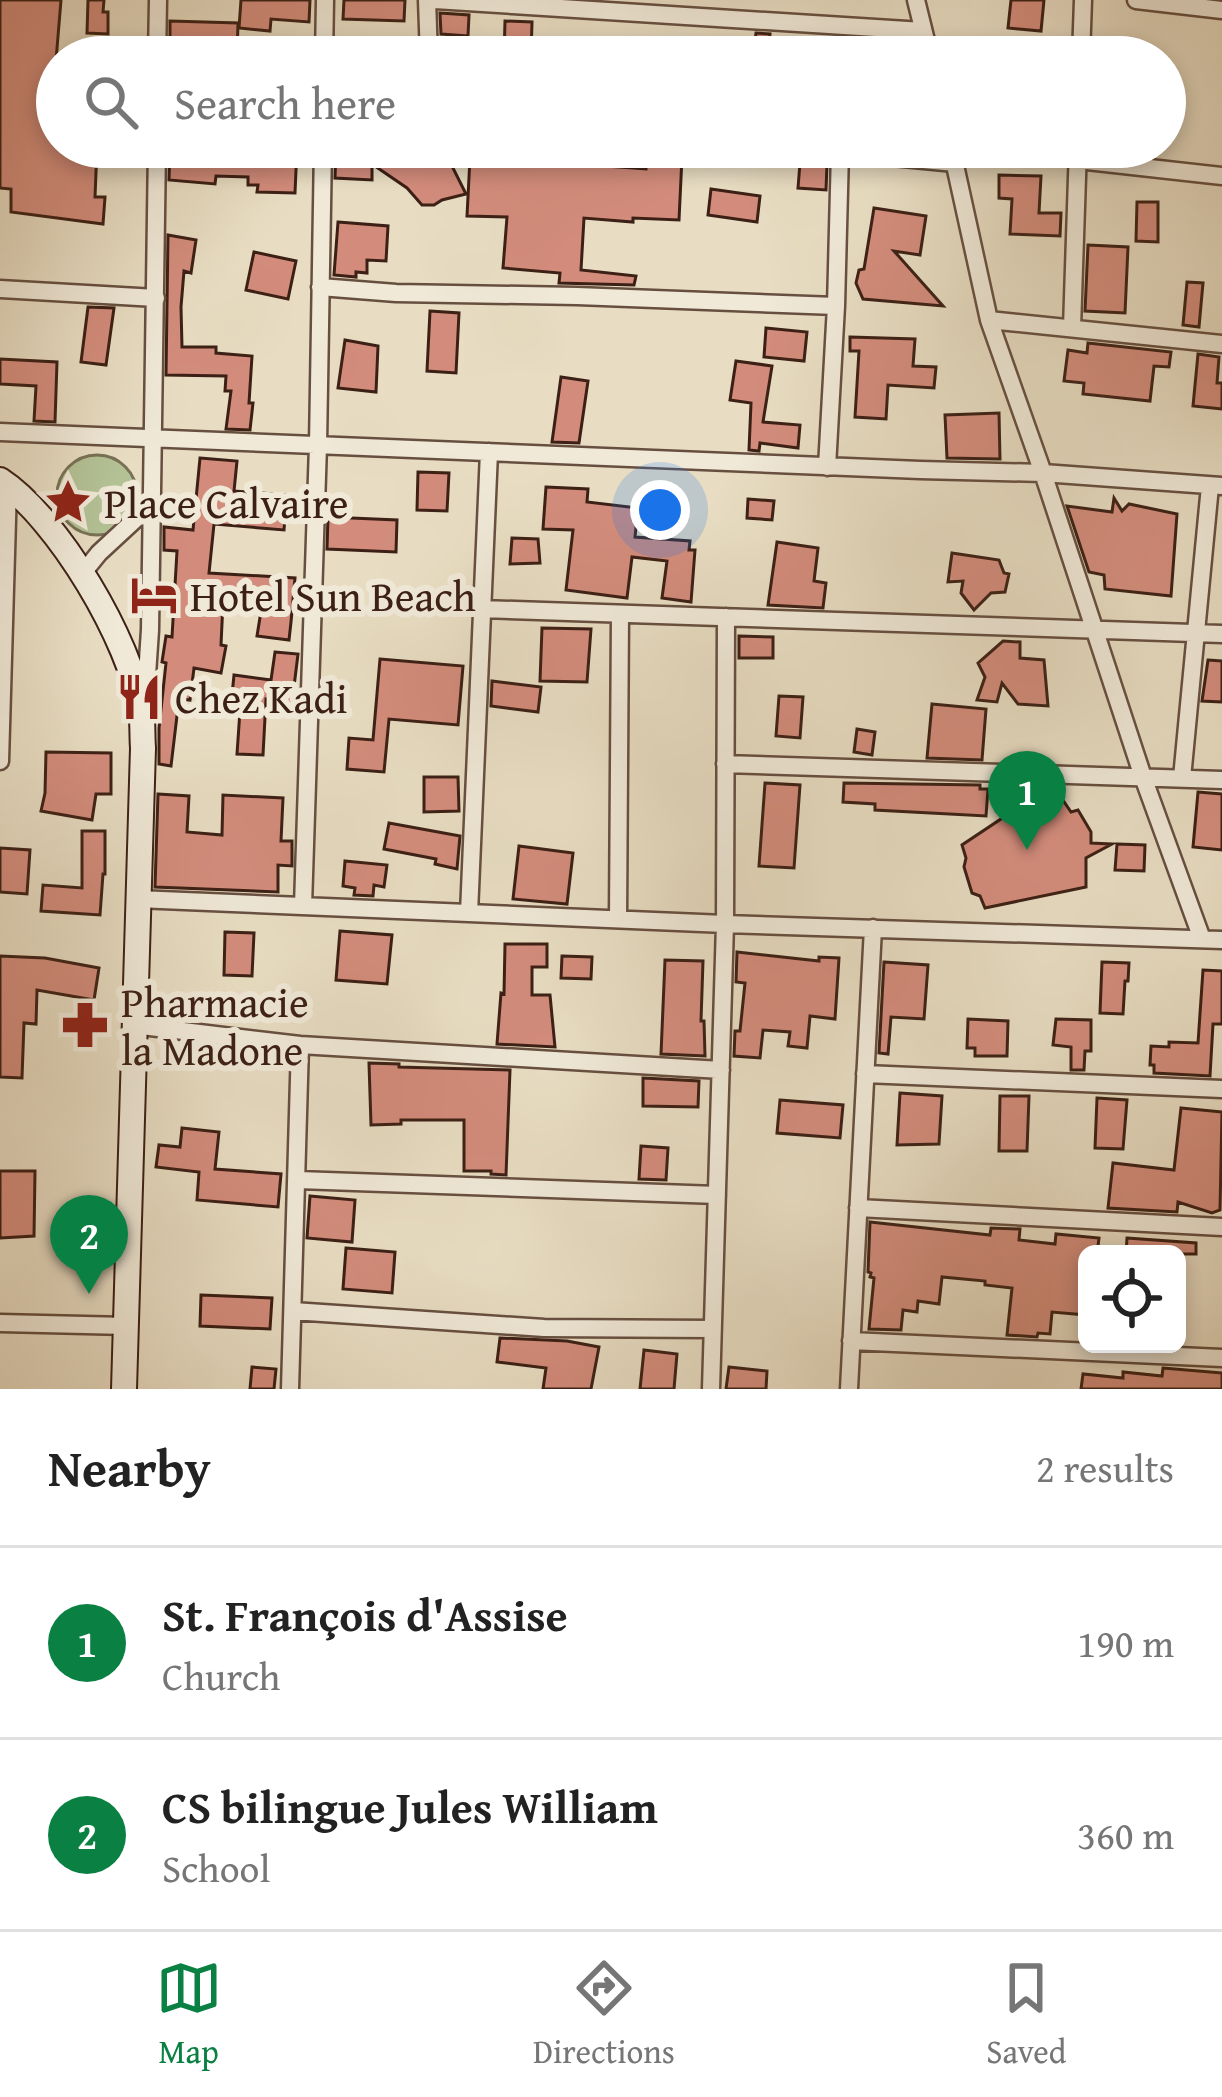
<!DOCTYPE html>
<html lang="en">
<head>
<meta charset="utf-8">
<style>
  :root { --surface:#fff; --page:#f2f2f2; --text:#222; --muted:#767676; --line:#e0e0e0; --accent:#0b8043 }
  body { margin:0; font-family:"Gentium Book Plus",serif; background:var(--page); color:var(--text) }
  .controls { position:absolute; right:36px; bottom:36px; display:grid; overflow:hidden; border-radius:18px; box-shadow:0 6px 18px #0003 }
  .controls button { width:108px; height:108px; display:grid; place-items:center; padding:0; border:0; border-bottom:3px solid var(--line); background:var(--surface); color:var(--text); font:60px sans-serif }
  .you { position:absolute; left:660px; top:510px; width:42px; height:42px; margin:-30px; border:9px solid #fff; border-radius:50%; background:#1a73e8; box-shadow:0 0 0 18px #1a73e833 }
  .badge { display:grid; place-items:center; width:78px; height:78px; border-radius:50%; background:var(--accent); color:#fff; font-size:39px; font-weight:700 }
  .pin { position:absolute; translate:-50% -99px; filter:drop-shadow(0 3px 6px #0008) }
  .pin::after { content:''; position:absolute; top:63px; width:42px; height:36px; background:inherit; clip-path:polygon(0 0,100% 0,50% 100%) }
  .list { margin:0; padding:0; list-style:none }
  h2 { display:flex; justify-content:space-between; align-items:center; height:156px; margin:0; padding:0 48px; font-size:51px }
  h2 small { font-size:39px; font-weight:400; color:var(--muted) }
  .list li { display:grid; grid-template-columns:78px 1fr auto; gap:36px; align-items:center; box-sizing:border-box; height:192px; padding:0 48px; border-top:3px solid var(--line) }
  .list b { display:block; font-size:45px; white-space:nowrap }
  .list p { margin:0; font-size:39px; white-space:nowrap; color:var(--muted) }
  .list em { font-size:39px; font-style:normal; color:var(--muted) }
  .icon { flex:none; width:66px; height:66px; fill:none; stroke:currentColor; stroke-width:2; stroke-linecap:round; stroke-linejoin:round }
  .map { position:relative; flex:none; width:1222px; height:1389px; overflow:hidden }
  .search { position:absolute; background:var(--surface); box-shadow:0 6px 18px #0003; left:36px; right:36px; top:36px; height:132px; display:flex; align-items:center; gap:30px; box-sizing:border-box; padding:0 42px; border-radius:66px; color:var(--muted); font-size:45px }
  .sheet { height:540px; background:var(--surface) }
  nav { display:flex; justify-content:space-around; align-items:center; box-sizing:border-box; height:168px; border-top:3px solid var(--line); background:var(--surface); font-size:33px; color:var(--muted) }
  nav a { display:grid; justify-items:center; gap:6px }
  nav .on { color:var(--accent) }
  .map>svg:first-child { display:block }
</style>
</head>
<body>
<div class="map">
<svg width="1222" height="1389" viewBox="0 0 1222 1389">
  <rect width="100%" height="100%" fill="#e8ddc3"/>
  <filter id="stains"><feTurbulence type="fractalNoise" baseFrequency=".00167" numOctaves="4"/><feColorMatrix values="0 0 0 0 .2 0 0 0 0 .09 0 0 0 0 .02 0 0 0 .5 -.17"/></filter>
  <radialGradient id="worn" r=".72"><stop offset=".6" stop-color="#630" stop-opacity="0"/><stop offset="1" stop-color="#630" stop-opacity=".3"/></radialGradient>
  <path fill="#b3c296" stroke="#787156" stroke-width="3" d="M57 495a40 40 0 1 1 80 0a40 40 0 1 1-80 0Z"/>
  <path fill="#d38c7c" stroke="#3c2015" stroke-width="3" d="M 0,0 L 61,0 L 54,85 L 57,85 L 57,147 L 97,147 L 95,197 L 105,197 L 103,224 L 11,212 L 11,189 L 0,188 Z
    M 88,0 L 104,0 L 103,12 L 108,12 L 108,34 L 87,33 Z
    M 241,0 L 310,0 L 309,22 L 271,19 L 270,31 L 239,28 Z
    M 344,0 L 405,0 L 404,21 L 343,19 Z
    M 1011,0 L 1044,0 L 1041,31 L 1008,28 Z
    M 440,13 L 469,15 L 468,36 L 441,34 Z
    M 170,21 L 238,23 L 237,57 L 170,57 Z
    M 505,21 L 532,22 L 531,57 L 504,57 Z
    M 756,33 L 770,34 L 769,43 L 805,47 L 804,57 L 753,57 Z
    M 827,38 L 895,42 L 895,46 L 885,47 L 886,57 L 828,57 Z
    M 94,41 L 121,42 L 120,57 L 94,57 Z
    M 1165,99 L 1181,104 L 1168,144 L 1165,144 Z
    M 170,147 L 297,147 L 295,193 L 257,192 L 258,185 L 248,185 L 248,177 L 216,176 L 215,184 L 169,180 Z
    M 500,147 L 592,155 L 592,165 L 646,169 L 646,155 L 682,157 L 679,220 L 633,218 L 633,222 L 584,218 L 581,270 L 636,276 L 634,285 L 559,283 L 560,273 L 503,268 L 507,217 L 467,216 L 470,158 L 499,159 Z
    M 430,148 L 445,152 L 466,194 L 442,200 L 434,205 L 422,205 L 407,188 L 372,164 L 372,180 L 335,178 L 336,149 L 373,151 L 373,154 Z
    M 800,163 L 827,164 L 826,190 L 798,188 Z
    M 999,175 L 1041,176 L 1039,213 L 1061,213 L 1060,236 L 1010,234 L 1012,199 L 999,198 Z
    M 711,189 L 760,196 L 757,222 L 708,215 Z
    M 1137,202 L 1158,202 L 1158,242 L 1136,241 Z
    M 874,208 L 926,216 L 920,255 L 894,251 L 943,306 L 863,299 L 856,283 L 859,270 L 864,269 Z
    M 338,222 L 388,226 L 386,261 L 367,260 L 367,273 L 356,272 L 356,277 L 334,275 Z
    M 168,235 L 196,240 L 191,273 L 184,271 L 181,307 L 182,347 L 216,347 L 216,353 L 252,356 L 249,403 L 253,403 L 250,430 L 226,429 L 231,391 L 225,391 L 226,376 L 166,375 Z
    M 1088,245 L 1128,247 L 1125,313 L 1085,311 Z
    M 254,252 L 296,261 L 288,299 L 246,290 Z
    M 1187,282 L 1203,283 L 1199,327 L 1183,325 Z
    M 88,307 L 114,308 L 106,365 L 81,362 Z
    M 430,311 L 459,313 L 456,373 L 427,371 Z
    M 766,328 L 807,332 L 804,361 L 764,357 Z
    M 850,337 L 915,339 L 913,366 L 936,367 L 934,388 L 888,385 L 886,419 L 855,417 L 859,351 L 850,351 Z
    M 345,340 L 378,346 L 376,392 L 338,388 Z
    M 1088,343 L 1171,352 L 1169,367 L 1154,366 L 1150,401 L 1083,394 L 1084,383 L 1064,381 L 1068,350 L 1087,353 Z
    M 1198,354 L 1219,357 L 1217,383 L 1222,383 L 1222,409 L 1193,406 Z
    M 0,359 L 57,362 L 55,422 L 34,421 L 36,386 L 0,384 Z
    M 736,361 L 772,366 L 763,422 L 800,425 L 798,448 L 760,443 L 759,451 L 749,450 L 751,403 L 730,400 Z
    M 561,377 L 588,381 L 579,443 L 552,442 Z
    M 999,413 L 1000,459 L 947,458 L 945,415 Z
    M 200,458 L 237,461 L 234,491 L 287,495 L 284,530 L 214,524 L 209,573 L 295,578 L 291,622 L 289,640 L 257,636 L 262,605 L 223,602 L 221,645 L 226,646 L 221,673 L 194,668 L 190,700 L 179,699 L 171,766 L 159,764 L 159,728 L 166,663 L 162,662 L 166,636 L 172,637 L 177,551 L 164,550 L 164,527 L 193,530 Z
    M 418,472 L 449,473 L 447,511 L 417,510 Z
    M 546,487 L 588,489 L 587,502 L 638,508 L 635,537 L 690,541 L 689,550 L 695,550 L 691,602 L 662,598 L 667,561 L 632,557 L 627,598 L 566,590 L 573,530 L 543,529 Z
    M 1114,498 L 1122,511 L 1129,504 L 1177,514 L 1171,596 L 1105,589 L 1104,575 L 1089,572 L 1067,506 L 1112,512 Z
    M 748,499 L 774,501 L 772,520 L 747,518 Z
    M 328,517 L 397,520 L 396,552 L 327,549 Z
    M 512,538 L 538,539 L 540,563 L 510,564 Z
    M 777,542 L 818,548 L 814,581 L 826,583 L 823,608 L 768,605 Z
    M 952,553 L 999,560 L 1004,573 L 1009,574 L 1005,592 L 991,593 L 974,610 L 961,593 L 963,581 L 948,582 Z
    M 542,628 L 591,629 L 587,682 L 540,681 Z
    M 739,636 L 773,637 L 773,658 L 739,658 Z
    M 1003,641 L 1020,642 L 1020,658 L 1044,660 L 1048,706 L 1018,704 L 1002,683 L 997,702 L 977,700 L 985,677 L 978,663 Z
    M 275,652 L 298,654 L 292,703 L 266,699 L 263,755 L 237,754 L 241,696 L 232,695 L 234,675 L 271,680 Z
    M 380,659 L 463,666 L 458,725 L 389,719 L 384,772 L 347,769 L 349,738 L 373,740 Z
    M 1208,660 L 1222,661 L 1222,702 L 1202,701 Z
    M 492,681 L 541,687 L 538,712 L 491,706 Z
    M 779,696 L 803,697 L 800,738 L 776,736 Z
    M 932,704 L 986,709 L 982,760 L 927,758 Z
    M 857,729 L 875,732 L 872,755 L 854,752 Z
    M 46,752 L 111,753 L 111,794 L 96,794 L 92,820 L 41,811 L 45,793 Z
    M 424,777 L 458,777 L 459,811 L 424,812 Z
    M 765,783 L 800,785 L 794,868 L 759,866 Z
    M 844,783 L 980,785 L 980,789 L 988,789 L 986,816 L 875,810 L 875,804 L 843,802 Z
    M 1049,787 L 1054,787 L 1071,812 L 1078,810 L 1091,832 L 1091,843 L 1112,844 L 1086,858 L 1086,887 L 985,908 L 980,896 L 972,893 L 964,867 L 966,858 L 962,845 Z
    M 1198,792 L 1222,794 L 1222,850 L 1193,847 Z
    M 158,794 L 189,796 L 187,832 L 222,835 L 223,795 L 283,798 L 281,841 L 292,841 L 292,866 L 278,865 L 278,892 L 155,887 Z
    M 389,823 L 460,836 L 457,869 L 435,864 L 436,859 L 384,849 Z
    M 82,831 L 105,831 L 105,874 L 103,874 L 100,915 L 41,911 L 43,885 L 82,888 Z
    M 1117,844 L 1145,845 L 1144,871 L 1115,870 Z
    M 519,846 L 573,853 L 567,904 L 513,899 Z
    M 0,848 L 30,850 L 27,894 L 0,892 Z
    M 345,861 L 387,865 L 384,887 L 374,885 L 373,896 L 354,895 L 355,888 L 343,886 Z
    M 340,931 L 392,935 L 387,984 L 336,980 Z
    M 225,932 L 254,933 L 252,976 L 224,975 Z
    M 505,944 L 547,944 L 547,967 L 532,967 L 532,995 L 550,995 L 555,1047 L 497,1044 L 501,993 L 504,994 Z
    M 737,952 L 819,961 L 819,957 L 839,958 L 835,1019 L 810,1016 L 807,1048 L 788,1046 L 790,1032 L 763,1030 L 760,1058 L 734,1056 L 735,1031 L 740,1031 L 745,983 L 736,982 Z
    M 0,956 L 45,958 L 99,968 L 94,1000 L 37,990 L 36,1024 L 24,1023 L 22,1078 L 0,1077 Z
    M 562,956 L 592,957 L 591,979 L 561,978 Z
    M 665,960 L 703,961 L 701,1021 L 704,1021 L 705,1056 L 661,1054 Z
    M 884,962 L 928,965 L 924,1019 L 891,1017 L 888,1054 L 879,1053 Z
    M 1102,962 L 1129,963 L 1128,981 L 1125,981 L 1123,1014 L 1100,1013 Z
    M 1203,970 L 1222,971 L 1222,1024 L 1213,1024 L 1210,1076 L 1154,1073 L 1154,1065 L 1150,1065 L 1151,1046 L 1169,1047 L 1169,1042 L 1198,1043 Z
    M 968,1019 L 1008,1021 L 1007,1056 L 975,1056 L 975,1048 L 967,1048 Z
    M 1056,1019 L 1091,1020 L 1091,1051 L 1085,1051 L 1084,1070 L 1071,1070 L 1071,1047 L 1053,1045 Z
    M 369,1063 L 399,1064 L 399,1067 L 510,1070 L 506,1175 L 491,1174 L 491,1171 L 464,1171 L 464,1120 L 401,1120 L 401,1124 L 371,1125 Z
    M 643,1078 L 699,1081 L 698,1107 L 643,1106 Z
    M 900,1093 L 942,1096 L 939,1144 L 897,1145 Z
    M 1000,1096 L 1029,1096 L 1027,1151 L 999,1151 Z
    M 1097,1098 L 1127,1100 L 1123,1149 L 1095,1148 Z
    M 780,1100 L 843,1105 L 840,1138 L 777,1133 Z
    M 1181,1108 L 1222,1112 L 1220,1210 L 1212,1213 L 1178,1202 L 1177,1212 L 1108,1208 L 1113,1163 L 1174,1170 Z
    M 182,1128 L 219,1132 L 215,1169 L 281,1174 L 278,1207 L 197,1200 L 199,1172 L 156,1167 L 159,1145 L 180,1147 Z
    M 641,1146 L 668,1148 L 666,1180 L 639,1179 Z
    M 0,1171 L 35,1171 L 34,1236 L 0,1238 Z
    M 310,1196 L 355,1200 L 352,1242 L 307,1238 Z
    M 870,1222 L 990,1235 L 991,1228 L 1020,1229 L 1019,1240 L 1055,1244 L 1056,1234 L 1099,1238 L 1097,1254 L 1087,1254 L 1087,1315 L 1052,1312 L 1050,1334 L 1038,1333 L 1037,1337 L 1007,1335 L 1012,1288 L 985,1285 L 985,1281 L 942,1277 L 939,1304 L 918,1301 L 917,1312 L 903,1310 L 901,1330 L 869,1329 L 874,1278 L 870,1277 L 871,1273 L 868,1272 Z
    M 1127,1238 L 1196,1243 L 1196,1254 L 1126,1254 Z
    M 346,1248 L 395,1252 L 392,1293 L 343,1289 Z
    M 201,1295 L 272,1298 L 270,1329 L 200,1326 Z
    M 500,1338 L 567,1341 L 599,1347 L 591,1389 L 543,1389 L 546,1368 L 497,1362 Z
    M 644,1350 L 677,1354 L 674,1389 L 640,1389 Z
    M 252,1367 L 276,1369 L 274,1389 L 250,1389 Z
    M 729,1367 L 767,1371 L 766,1389 L 726,1389 Z
    M 1163,1368 L 1222,1373 L 1222,1389 L 1081,1389 L 1083,1374 L 1123,1378 L 1123,1372 L 1162,1376 Z"/>
  <g fill="none" stroke-linecap="round" stroke-linejoin="round">
    <defs>
      <path id="minor" d="M 427,0 L 429,57
        M 435,0 L 923,31
        M 916,0 L 930,57
        M 1136,0 L 1222,10
        M 157,57 L 158,0
        M 324,57 L 325,0
        M 1081,57 L 1083,0
        M 732,147 L 840,152 L 955,163
        M 951,147 L 989,320 L 1043,473 L 1143,777 L 1202,939
        M 1078,160 L 1222,176
        M 320,287 L 396,293 L 577,296 L 836,306
        M 0,289 L 156,298
        M 989,320 L 1222,344
        M 1072,328 L 1078,147
        M 0,432 L 920,470 L 1043,473 L 1222,486
        M 827,467 L 836,306 L 840,152
        M 82,574 L 99,553 L 152,504
        M 482,609 L 1222,634
        M 145,705 L 150,630 L 157,147
        M 0,761 L 8,485
        M 725,764 L 1222,780
        M 1182,778 L 1210,486
        M 137,899 L 725,924 L 1222,940
        M 303,906 L 318,445 L 323,147
        M 469,913 L 489,452
        M 618,919 L 620,614
        M 133,1025 L 300,1045 L 721,1070
        M 865,1074 L 1222,1089
        M 298,1180 L 717,1195
        M 858,1208 L 1222,1227
        M 293,1311 L 544,1328 L 713,1329
        M 0,1323 L 127,1326
        M 851,1341 L 1222,1358
        M 290,1389 L 300,1045
        M 711,1389 L 725,924 L 726,617
        M 849,1389 L 873,928"/>
      <path id="secondary" d="M 0,480 C 58,518 131,642 141,710 C 143,722 142,735 143,748 L 124,1389"/>
    </defs>
    <use href="#minor" stroke="#674f40" stroke-width="21"/>
    <use href="#secondary" stroke="#3c2015" stroke-width="28"/>
    <use href="#minor" stroke="#f0e9d8" stroke-width="16"/>
    <use href="#secondary" stroke="#f0e9d8" stroke-width="24"/>
  </g>
  <defs>
    <symbol id="sight-bare" viewBox="-9 -9 18 18"><path d="M0-6L1.8-2.2L6-1.7L2.9 1.2L3.7 5.4L0 3.3L-3.7 5.4L-2.9 1.2L-6-1.7L-1.8-2.2Z" fill="#8f2418" stroke="#f0e9d8" stroke-width="2.5" paint-order="stroke"/></symbol>
    <symbol id="hotel-bare" viewBox="-9 -9 18 18"><path d="M-6-4.5h1.5V1H6V5H4.5V3h-9V5H-6ZM-4 0a1.8 1.8 0 1 1 3.6 0ZM.5 0V-2.5h3Q6-2.5 6 0Z" fill="#8f2418" stroke="#f0e9d8" stroke-width="2.5" paint-order="stroke"/></symbol>
    <symbol id="restaurant-bare" viewBox="-9 -9 18 18"><path d="M-5-6h1v4h1v-4h1v4h1v-4h1v5L-1.5 .5V6h-2V.5L-5-1ZM5-6V6H3V1.5H1.5Q1.5-4 5-6Z" fill="#8f2418" stroke="#f0e9d8" stroke-width="2.5" paint-order="stroke"/></symbol>
    <symbol id="pharmacy-bare" viewBox="-9 -9 18 18"><path d="M-2-6h4v4h4v4h-4v4h-4v-4h-4v-4h4Z" fill="#8f2418" stroke="#f0e9d8" stroke-width="2.5" paint-order="stroke"/></symbol>
  </defs>
  <g fill-rule="evenodd">
    <use href="#sight-bare" x="35" y="469" width="66" height="66"/>
    <use href="#hotel-bare" x="121" y="562" width="66" height="66"/>
    <use href="#restaurant-bare" x="106" y="664" width="66" height="66"/>
    <use href="#pharmacy-bare" x="52" y="992" width="66" height="66"/>
  </g>
  <g text-anchor="middle" dominant-baseline="central" stroke-width="12" stroke-linejoin="round" paint-order="stroke">
    <g font-size="42" fill="#3c2015" stroke="#f0e9d8" text-anchor="start">
      <text x="104" y="502">Place Calvaire</text>
      <text x="190" y="595">Hotel Sun Beach</text>
      <text x="175" y="697">Chez Kadi</text>
      <text x="121" y="1001">Pharmacie<tspan x="121" dy="48">la Madone</tspan></text>
    </g>
  </g>
  <rect width="100%" height="100%" filter="url(#stains)"/>
  <rect width="100%" height="100%" fill="url(#worn)"/>
</svg>
<div class="controls">
<button><svg class="icon" aria-label="locate" viewBox="0 0 24 24"><circle cx="12" cy="12" r="6"/><path d="M12 2v4M12 18v4M2 12h4M18 12h4"/></svg></button>
</div>
<div class="you"></div>
<div class="pin badge" style="left:1027px;top:850px">1</div>
<div class="pin badge" style="left:89px;top:1294px">2</div>
<div class="search"><svg class="icon" aria-label="search" viewBox="0 0 24 24"><circle cx="10" cy="10" r="6"/><path d="M15 15l6 6"/></svg>Search here</div>
</div>
<section class="sheet">
<h2>Nearby<small>2 results</small></h2>
<ul class="list">
<li><span class="badge">1</span><div><b>St. François d'Assise</b><p>Church</p></div><em>190 m</em></li>
<li><span class="badge">2</span><div><b>CS bilingue Jules William</b><p>School</p></div><em>360 m</em></li>
</ul>
</section>
<nav>
<a class="on"><svg class="icon" aria-label="map" viewBox="0 0 24 24"><path d="M3 6l6-2 6 2 6-2v14l-6 2-6-2-6 2zM9 4v14M15 6v14"/></svg>Map</a>
<a><svg class="icon" aria-label="directions" viewBox="0 0 24 24"><path d="M12 3l9 9-9 9-9-9zM9 14v-3h6M13 9l2 2-2 2"/></svg>Directions</a>
<a><svg class="icon" aria-label="saved" viewBox="0 0 24 24"><path d="M7 4h10v16l-5-4-5 4z"/></svg>Saved</a>
</nav>
</body>
</html>
